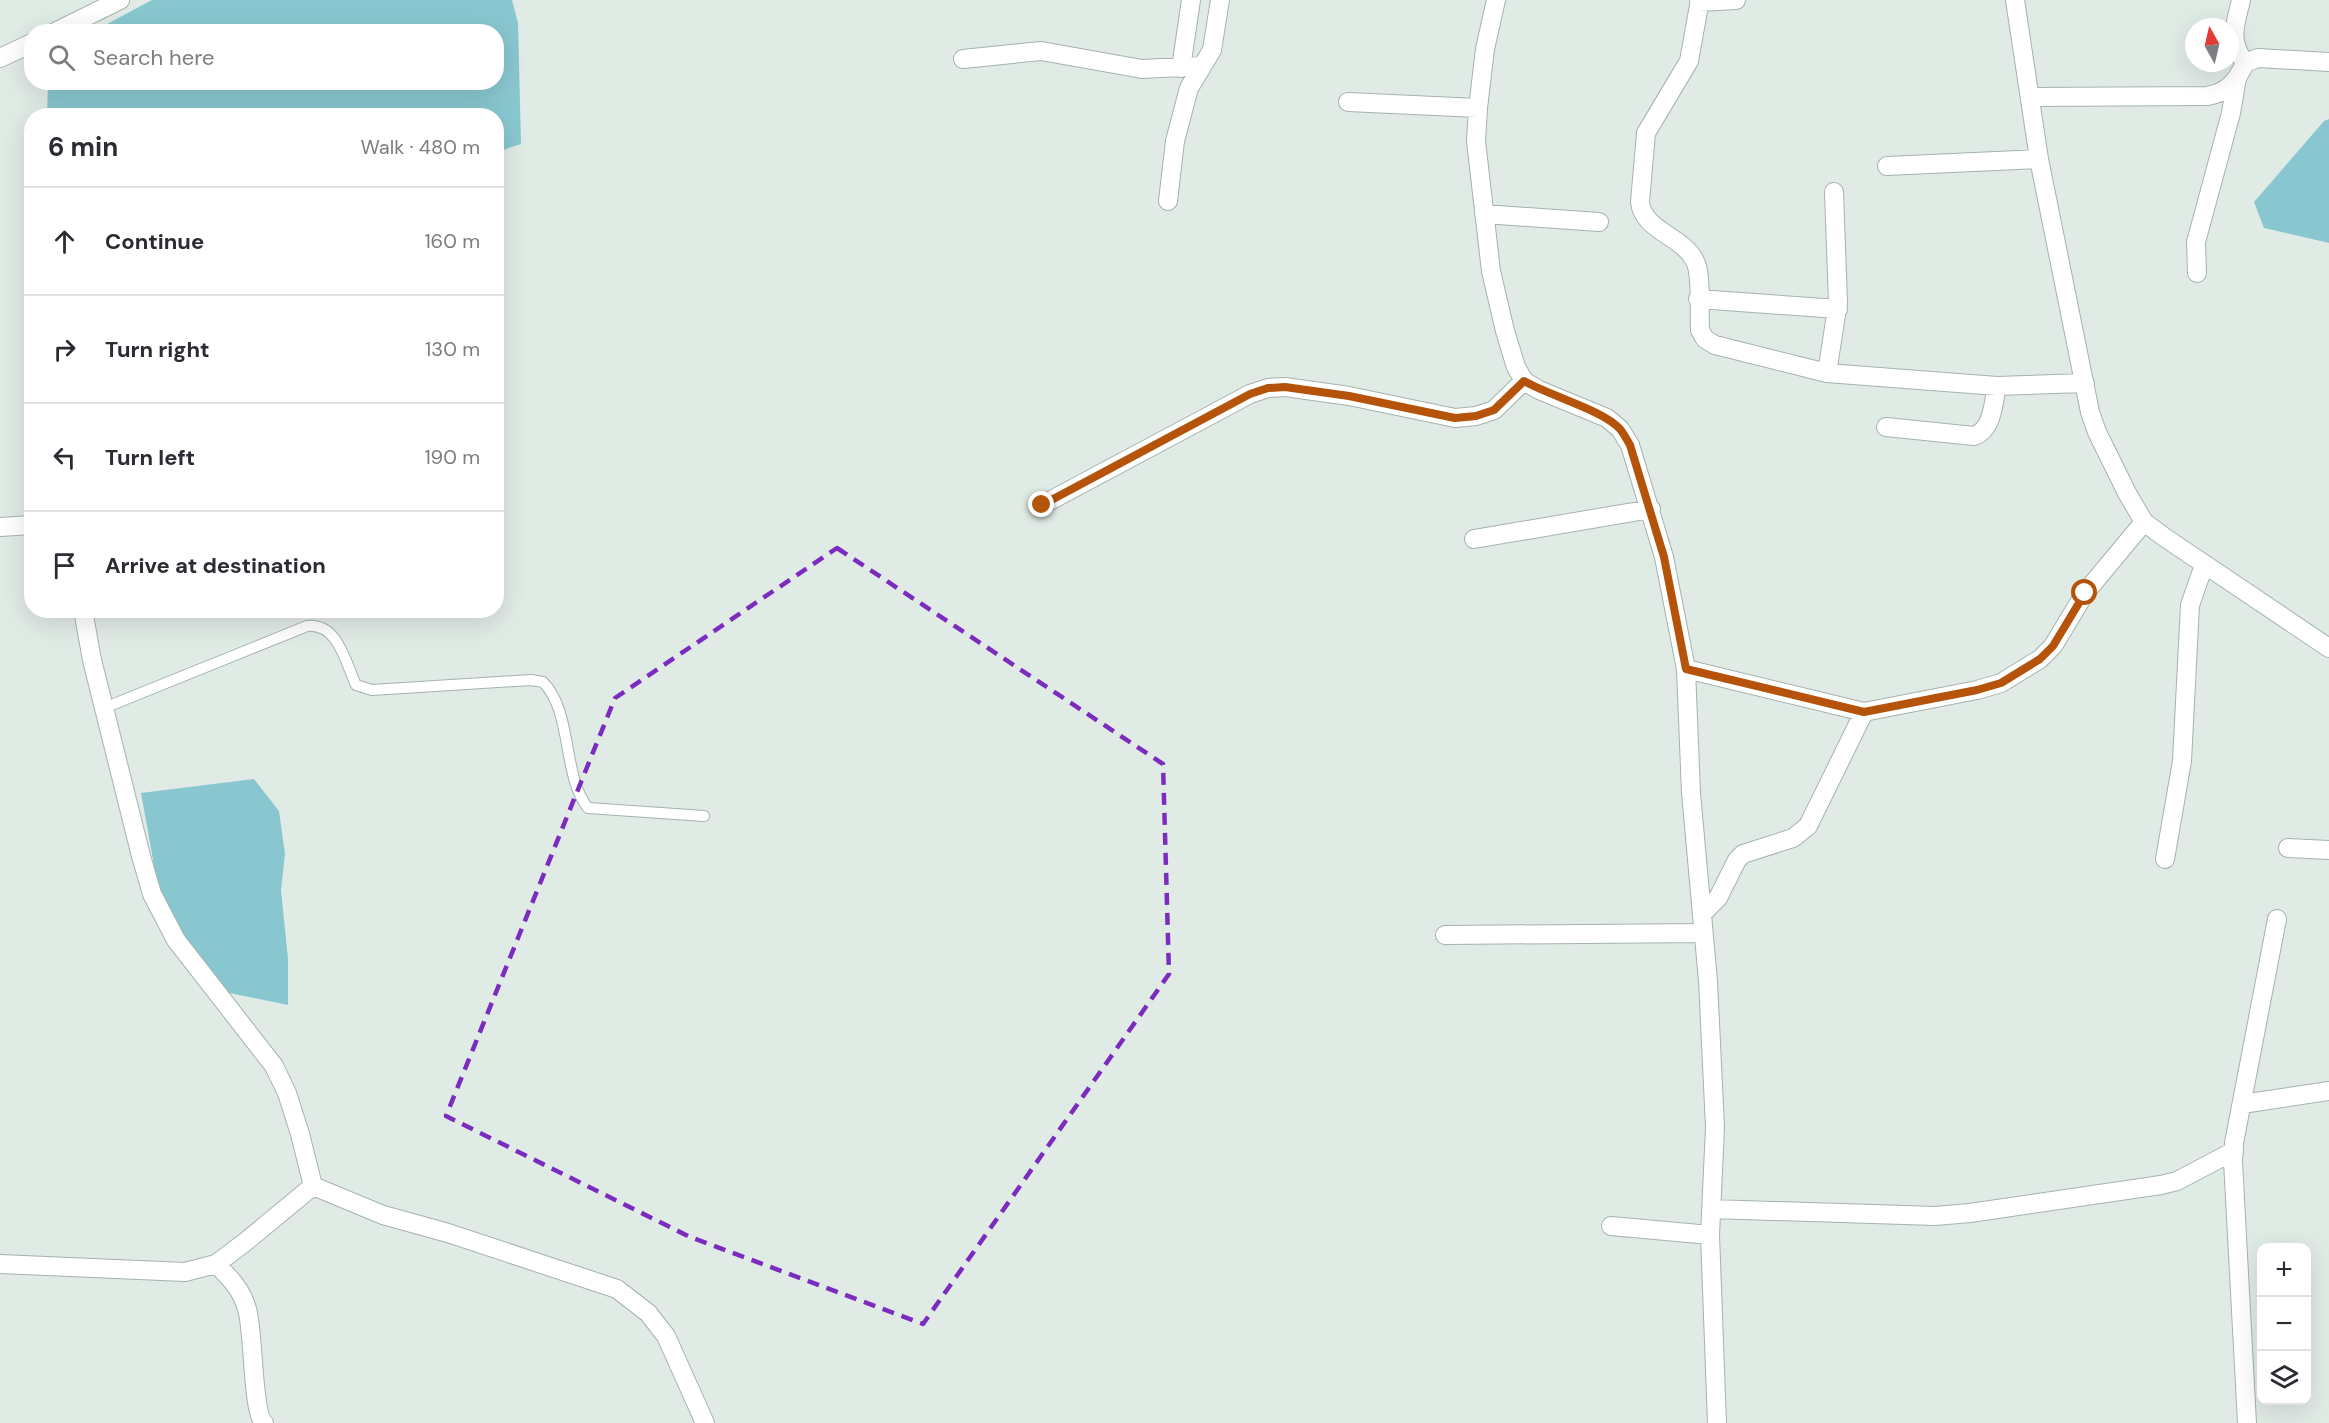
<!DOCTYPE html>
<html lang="en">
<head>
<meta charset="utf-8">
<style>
  :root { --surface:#fff; --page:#f2f2f3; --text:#2b2b33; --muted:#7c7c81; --line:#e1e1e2 }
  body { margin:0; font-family:"DM Sans",sans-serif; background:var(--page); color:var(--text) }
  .controls { position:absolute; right:18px; bottom:18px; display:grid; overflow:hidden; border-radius:12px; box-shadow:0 6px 24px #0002 }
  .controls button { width:54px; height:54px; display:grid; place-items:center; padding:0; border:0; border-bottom:2px solid var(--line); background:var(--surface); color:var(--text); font:30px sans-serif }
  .compass { position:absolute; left:2185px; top:18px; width:54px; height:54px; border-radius:50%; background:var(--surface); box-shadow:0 6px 24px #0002; rotate:352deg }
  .stop { position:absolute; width:18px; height:18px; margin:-14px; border:4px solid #b45309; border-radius:50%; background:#fff }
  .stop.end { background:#b45309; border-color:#fff; box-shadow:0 2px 6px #0008 }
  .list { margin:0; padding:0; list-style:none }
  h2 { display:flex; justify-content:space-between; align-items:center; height:78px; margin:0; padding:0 24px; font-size:26px }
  h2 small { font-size:20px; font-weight:400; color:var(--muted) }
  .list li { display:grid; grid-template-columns:39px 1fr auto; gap:18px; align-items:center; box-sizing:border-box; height:108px; padding:0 24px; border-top:2px solid var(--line) }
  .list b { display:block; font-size:22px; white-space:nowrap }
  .list em { font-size:20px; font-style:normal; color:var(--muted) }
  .icon { flex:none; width:33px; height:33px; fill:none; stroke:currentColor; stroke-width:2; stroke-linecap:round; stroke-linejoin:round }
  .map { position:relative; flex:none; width:2329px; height:1423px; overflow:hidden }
  .search { position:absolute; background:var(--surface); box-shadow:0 6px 24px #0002; left:24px; top:24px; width:480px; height:66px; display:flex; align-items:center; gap:15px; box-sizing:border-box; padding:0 21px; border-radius:24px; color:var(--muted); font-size:22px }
  .panel { position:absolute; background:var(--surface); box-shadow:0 6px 24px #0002; left:24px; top:108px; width:480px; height:510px; border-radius:24px }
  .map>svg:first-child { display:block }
</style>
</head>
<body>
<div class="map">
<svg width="2329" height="1423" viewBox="0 0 2329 1423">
  <rect width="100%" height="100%" fill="#e1ebe6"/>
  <path fill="#89c7d0" d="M 152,0 L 512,0 L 518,23 L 521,144 L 497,152 L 496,116 L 47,115 L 48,83 L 496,82 L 496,32 L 94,31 Z
    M 2329,119 L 2329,243 L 2264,228 L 2254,202 L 2324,121 Z
    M 254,779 L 279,811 L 285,854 L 281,890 L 288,959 L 288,1005 L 220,991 L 161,904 L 141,793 Z"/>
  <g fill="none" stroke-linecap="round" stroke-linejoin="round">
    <defs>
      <path id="service" d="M 104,708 L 307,626 C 338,623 345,661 356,685 L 372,690 L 531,680 L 543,682 C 573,712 562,776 588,808 L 704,816"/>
      <path id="minor" d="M 1496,0 L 1485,49 L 1478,108 L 1476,141 L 1491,271 L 1505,331 L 1516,367 L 1524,381 L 1539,390 L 1607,418 L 1620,429 L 1630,445 L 1664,557 L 1686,669 L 1691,793 L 1708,981 L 1715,1127 L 1710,1235 L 1717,1423
        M 1700,0 L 1689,61 L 1646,133 L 1640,202 C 1643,231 1683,236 1695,261 C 1702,274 1699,313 1700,330 L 1705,339 L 1715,345 L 1827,373 L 1997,386 L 2085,383
        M 2015,0 L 2039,159 L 2090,412 L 2097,432 L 2127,493 L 2144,522 L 2164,537 L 2329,648
        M 2241,0 C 2235,26 2228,40 2245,63
        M 1699,2 L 1736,0
        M 55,32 L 120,0
        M 0,58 L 32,43
        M 963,59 L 1041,51 L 1142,69 L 1202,66
        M 1181,68 L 1191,0
        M 2030,97 L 2207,96 C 2227,93 2237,81 2245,63 L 2258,58 L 2329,62
        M 1348,102 L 1478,108
        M 1887,166 L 2039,159
        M 1168,201 L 1175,141 L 1189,88 L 1212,50 L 1220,0
        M 1484,214 L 1599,222
        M 2197,273 L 2196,242 L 2231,113 L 2237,78
        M 1698,299 L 1838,309
        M 1827,373 L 1838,302 L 1834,192
        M 1886,427 L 1974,436 C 1993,430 1993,403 1997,386
        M 1042,505 L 1250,394 L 1268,388 L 1285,387 L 1349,396 L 1455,418 L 1476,416 L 1494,410 L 1524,381
        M 0,527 L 32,525
        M 1474,539 L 1651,509
        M 83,610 L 92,660 L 141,856 L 152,894 L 176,940 L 274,1066 L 287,1093 L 300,1134 L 313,1186
        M 1686,669 L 1864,712 L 1977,690 L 2001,683 L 2040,659 L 2053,646 L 2085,593 L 2144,522
        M 2288,848 L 2329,850
        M 2165,859 L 2182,761 L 2190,605 L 2204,565
        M 1702,914 L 1718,898 L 1737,860 L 1743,854 L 1793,838 L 1808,826 L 1864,712
        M 1445,935 L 1702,933
        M 2242,1104 L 2329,1091
        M 313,1186 L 383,1215 L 448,1233 L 617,1289 L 648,1313 L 666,1336 L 705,1423
        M 1712,1209 L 1935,1216 L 1970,1213 L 2161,1185 L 2177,1181 L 2234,1151
        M 1611,1226 L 1710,1235
        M 0,1264 L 185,1272 L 216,1264 L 244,1243 L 313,1186
        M 216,1264 C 230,1278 242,1290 247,1309 C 254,1331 252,1412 264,1423
        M 2247,1423 L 2233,1161 L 2234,1143 L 2277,919"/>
    </defs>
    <use href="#service" stroke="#a4b3ad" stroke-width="12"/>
    <use href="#minor" stroke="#a4b3ad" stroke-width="20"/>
    <use href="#service" stroke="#fff" stroke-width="10"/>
    <use href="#minor" stroke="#fff" stroke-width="18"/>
  </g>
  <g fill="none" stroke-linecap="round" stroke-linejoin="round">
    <path stroke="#b45309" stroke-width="8" d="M 1042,505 L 1250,394 L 1268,388 L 1285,387 L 1349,396 L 1455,418 L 1476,416 L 1494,410 L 1524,381 C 1550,396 1603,410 1620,429 C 1624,434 1627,440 1630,445 L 1664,557 L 1686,669 L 1864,712 L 1977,690 L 2001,683 L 2040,659 L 2053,646 L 2085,593"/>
  </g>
  <path fill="none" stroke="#7b2cbf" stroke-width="4.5" stroke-dasharray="12 8" stroke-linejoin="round" d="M 837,548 L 1163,764 L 1169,974 L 923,1324 L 690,1237 L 446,1116 L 615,698 Z"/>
</svg>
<div class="controls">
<button>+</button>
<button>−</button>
<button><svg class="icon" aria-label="layers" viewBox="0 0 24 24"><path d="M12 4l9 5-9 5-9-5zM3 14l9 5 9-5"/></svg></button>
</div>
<svg class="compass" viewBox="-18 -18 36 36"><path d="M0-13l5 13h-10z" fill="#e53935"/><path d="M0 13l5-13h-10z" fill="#7c7c81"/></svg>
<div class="stop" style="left:2085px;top:593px"></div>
<div class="stop end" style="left:1042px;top:505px"></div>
<div class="search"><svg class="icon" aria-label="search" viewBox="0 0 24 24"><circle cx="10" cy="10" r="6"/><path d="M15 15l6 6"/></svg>Search here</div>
<section class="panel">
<h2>6 min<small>Walk · 480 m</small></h2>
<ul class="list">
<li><svg class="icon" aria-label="ahead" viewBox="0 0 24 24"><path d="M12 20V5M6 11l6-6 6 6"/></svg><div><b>Continue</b></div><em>160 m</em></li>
<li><svg class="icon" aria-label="right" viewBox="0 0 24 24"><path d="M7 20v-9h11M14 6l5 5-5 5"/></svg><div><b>Turn right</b></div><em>130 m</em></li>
<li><svg class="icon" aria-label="left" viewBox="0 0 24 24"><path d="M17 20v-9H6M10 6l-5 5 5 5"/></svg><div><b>Turn left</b></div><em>190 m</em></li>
<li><svg class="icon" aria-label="arrive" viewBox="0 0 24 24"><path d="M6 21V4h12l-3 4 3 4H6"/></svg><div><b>Arrive at destination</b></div></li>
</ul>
</section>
</div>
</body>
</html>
